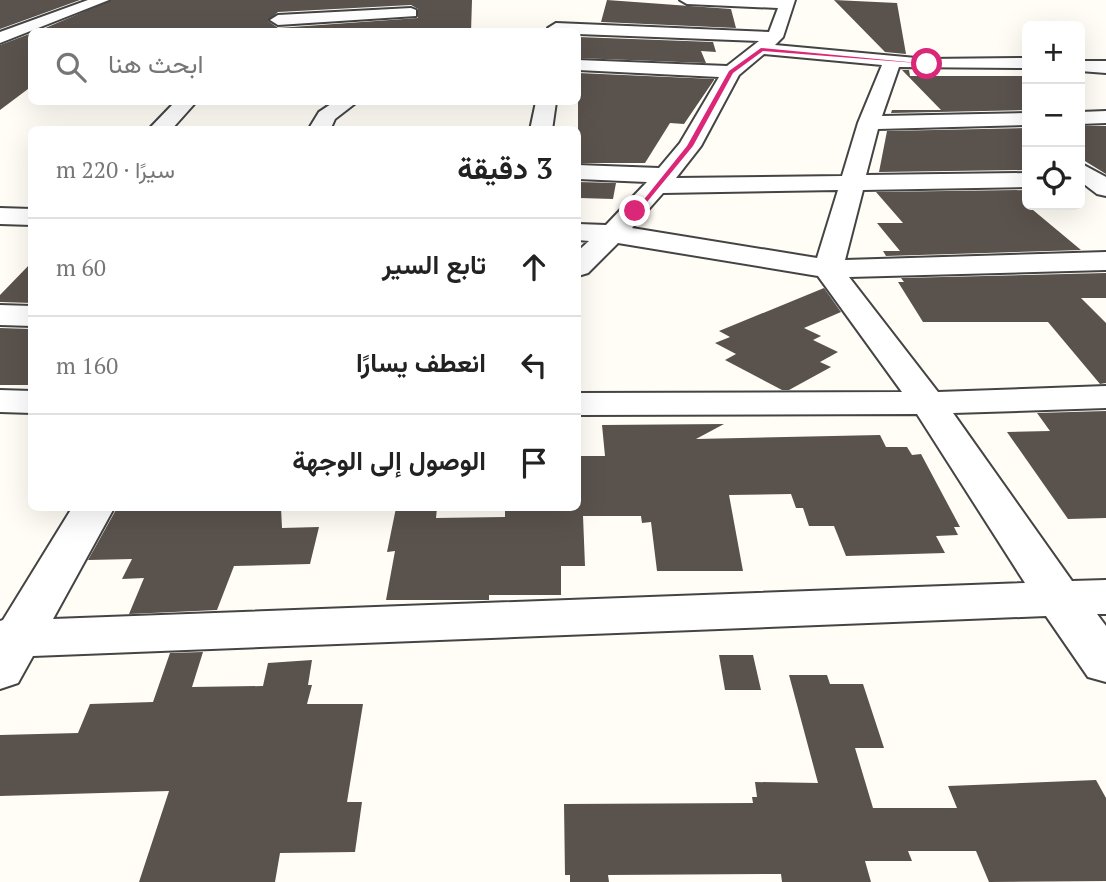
<!DOCTYPE html>
<html lang="ar">
<head>
<meta charset="utf-8">
<style>
  :root { --surface:#fff; --page:#f6f6f6; --text:#222; --muted:#767676; --line:#e0e0e0 }
  body { margin:0; font-family:"PT Serif",Vazirmatn,serif; background:var(--page); color:var(--text); direction:rtl }
  .controls { position:absolute; right:21px; top:21px; display:grid; overflow:hidden; border-radius:10px; box-shadow:0 7px 28px #0002 }
  .controls button { width:63px; height:63px; display:grid; place-items:center; padding:0; border:0; border-bottom:2px solid var(--line); background:var(--surface); color:var(--text); font:35px sans-serif }
  .stop { position:absolute; width:21px; height:21px; margin:-16px; border:5px solid #db2777; border-radius:50%; background:#fff }
  .stop.end { background:#db2777; border-color:#fff; box-shadow:0 2px 7px #0008 }
  .list { margin:0; padding:0; list-style:none }
  h2 { display:flex; justify-content:space-between; align-items:center; height:91px; margin:0; padding:0 28px; font-size:30px }
  h2 small { font-size:23px; font-weight:400; color:var(--muted) }
  .list li { display:grid; grid-template-columns:46px 1fr auto; gap:21px; align-items:center; box-sizing:border-box; height:98px; padding:0 28px; border-top:2px solid var(--line) }
  .list b { display:block; font-size:26px; white-space:nowrap }
  .list em { font-size:23px; font-style:normal; color:var(--muted) }
  .icon { flex:none; width:38px; height:38px; fill:none; stroke:currentColor; stroke-width:2; stroke-linecap:round; stroke-linejoin:round }
  .map { position:relative; flex:none; width:1106px; height:882px; overflow:hidden; direction:ltr }
  .search { position:absolute; background:var(--surface); box-shadow:0 7px 28px #0002; left:28px; top:28px; width:553px; height:77px; display:flex; align-items:center; gap:18px; box-sizing:border-box; padding:0 24px; border-radius:10px; color:var(--muted); font-size:26px }
  .panel { position:absolute; background:var(--surface); box-shadow:0 7px 28px #0002; left:28px; top:126px; width:553px; height:385px; border-radius:10px; direction:rtl }
  .map>svg:first-child { display:block }
</style>
</head>
<body>
<div class="map">
<svg width="1106" height="882" viewBox="0 0 1106 882">
  <rect width="100%" height="100%" fill="#fffdf5"/>
  <path fill="#5a524d" fill-rule="evenodd" d="M 0,0 L 80,0 L 0,29 Z
    M 111,0 L 472,0 L 471,32 L 36,32 ZM 411,5 L 418,9 L 418,18 L 278,28 L 268,21 L 278,12 Z
    M 607,0 L 731,9 L 736,28 L 601,22 Z
    M 834,0 L 897,3 L 906,54 L 885,52 Z
    M 32,33 L 32,86 L 0,110 L 0,45 Z
    M 578,37 L 713,42 L 716,52 L 701,51 L 706,63 L 578,58 Z
    M 902,70 L 909,70 L 910,76 L 1027,76 L 1027,110 L 891,113 L 892,110 L 941,110 Z
    M 578,73 L 714,79 L 714,80 L 684,124 L 670,123 L 645,163 L 578,163 Z
    M 1080,126 L 1106,126 L 1106,174 L 1080,158 Z
    M 1027,128 L 1027,170 L 879,172 L 887,131 Z
    M 578,182 L 616,183 L 613,199 L 580,198 Z
    M 1027,190 L 1027,205 L 1081,250 L 886,256 L 883,251 L 900,251 L 877,223 L 903,223 L 876,192 Z
    M 32,262 L 32,303 L 0,302 L 0,295 Z
    M 1106,273 L 1106,298 L 1081,298 L 1106,323 L 1106,383 L 1100,384 L 1048,322 L 923,322 L 898,282 L 904,282 L 901,278 Z
    M 824,288 L 841,312 L 804,328 L 821,336 L 813,340 L 838,352 L 820,362 L 831,367 L 789,390 L 782,390 L 725,360 L 736,354 L 715,343 L 730,337 L 719,331 Z
    M 0,328 L 32,329 L 32,385 L 0,385 Z
    M 1106,411 L 1106,518 L 1068,519 L 1007,432 L 1050,431 L 1037,413 Z
    M 724,424 L 696,439 L 880,435 L 886,447 L 907,447 L 912,455 L 921,454 L 960,527 L 954,527 L 958,535 L 936,536 L 945,553 L 846,556 L 834,526 L 809,526 L 803,508 L 796,508 L 791,494 L 729,495 L 743,571 L 657,571 L 651,522 L 642,523 L 641,516 L 583,516 L 585,566 L 561,566 L 561,595 L 489,595 L 489,600 L 386,600 L 395,551 L 387,552 L 396,508 L 437,508 L 436,518 L 505,517 L 505,508 L 578,508 L 578,456 L 605,456 L 602,425 Z
    M 117,508 L 281,508 L 282,528 L 319,527 L 310,564 L 234,566 L 217,610 L 129,614 L 144,578 L 122,579 L 132,559 L 88,560 Z
    M 203,652 L 192,687 L 263,686 L 268,663 L 312,660 L 308,685 L 312,685 L 307,704 L 363,704 L 347,802 L 362,802 L 355,852 L 280,853 L 275,882 L 139,882 L 169,791 L 0,796 L 0,735 L 78,733 L 90,704 L 153,702 L 170,653 Z
    M 719,655 L 753,655 L 761,690 L 725,690 Z
    M 789,675 L 827,675 L 830,684 L 863,684 L 884,748 L 855,748 L 873,808 L 957,808 L 948,786 L 1096,780 L 1106,798 L 1106,881 L 989,882 L 976,851 L 908,851 L 912,861 L 865,861 L 871,882 L 782,882 L 781,874 L 608,875 L 609,882 L 570,882 L 570,875 L 565,875 L 564,804 L 753,803 L 752,797 L 757,797 L 755,782 L 818,783 Z"/>
  <g fill="none" stroke-linecap="round" stroke-linejoin="round">
    <defs>
      <path id="minor" d="M 88,0 L 109,0 L 0,43 L 0,32 Z
        M 680,0 L 795,0 L 783,37 L 775,45 L 927,59 L 1027,58 L 1027,68 L 899,67 L 882,116 L 1027,113 L 1027,125 L 878,129 L 866,175 L 1027,173 L 1027,187 L 863,190 L 845,260 L 1106,252 L 1106,270 L 849,277 L 938,392 L 1106,386 L 1106,408 L 953,413 L 1072,581 L 1106,580 L 1106,614 L 1097,614 L 1106,626 L 1106,682 L 1088,677 L 1046,616 L 33,656 L 18,683 L 0,689 L 0,621 L 3,620 L 72,508 L 114,508 L 53,619 L 1025,583 L 917,414 L 578,415 L 578,393 L 902,392 L 818,276 L 618,243 L 588,273 L 578,276 L 578,251 L 589,241 L 578,240 L 578,224 L 606,225 L 647,182 L 578,179 L 578,165 L 659,168 L 680,143 L 719,77 L 578,70 L 578,60 L 727,66 L 759,41 L 578,34 L 550,32 L 548,28 L 556,23 L 769,32 L 778,8 L 687,4 ZM 764,54 L 882,65 L 858,123 L 842,176 L 676,178 L 701,146 L 739,75 ZM 838,190 L 817,258 L 632,228 L 663,193 Z
        M 411,8 L 416,10 L 416,16 L 278,25 L 270,20 L 278,15 Z
        M 1080,61 L 1106,61 L 1106,73 L 1080,71 Z
        M 175,102 L 196,102 L 171,130 L 148,130 Z
        M 334,102 L 357,102 L 335,119 L 330,130 L 308,130 L 319,112 Z
        M 536,102 L 556,102 L 552,130 L 530,130 Z
        M 1106,111 L 1106,123 L 1080,124 L 1080,112 Z
        M 1080,163 L 1106,177 L 1106,196 L 1097,194 L 1080,181 Z
        M 0,208 L 32,209 L 32,225 L 0,224 Z
        M 0,305 L 32,306 L 32,326 L 0,325 Z
        M 0,390 L 32,391 L 32,413 L 0,412 Z"/>
    </defs>
    <use href="#minor" stroke="#444" stroke-width="4"/>
    <use href="#minor" fill="#fff" fill-rule="evenodd"/>
  </g>
  <path fill="#db2777" d="M 761,48 L 929,64 L 763,51 L 733,73 L 693,146 L 638,213 L 633,213 L 687,146 L 729,71 Z"/>
</svg>
<div class="controls">
<button>+</button>
<button>−</button>
<button><svg class="icon" aria-label="locate" viewBox="0 0 24 24"><circle cx="12" cy="12" r="6"/><path d="M12 2v4M12 18v4M2 12h4M18 12h4"/></svg></button>
</div>
<div class="stop" style="left:927px;top:64px"></div>
<div class="stop end" style="left:635px;top:211px"></div>
<div class="search"><svg class="icon" aria-label="search" viewBox="0 0 24 24"><circle cx="10" cy="10" r="6"/><path d="M15 15l6 6"/></svg>ابحث هنا</div>
<section class="panel">
<h2>3 دقيقة<small>سيرًا · 220 m</small></h2>
<ul class="list">
<li><svg class="icon" aria-label="ahead" viewBox="0 0 24 24"><path d="M12 20V5M6 11l6-6 6 6"/></svg><div><b>تابع السير</b></div><em>60 m</em></li>
<li><svg class="icon" aria-label="left" viewBox="0 0 24 24"><path d="M17 20v-9H6M10 6l-5 5 5 5"/></svg><div><b>انعطف يسارًا</b></div><em>160 m</em></li>
<li><svg class="icon" aria-label="arrive" viewBox="0 0 24 24"><path d="M6 21V4h12l-3 4 3 4H6"/></svg><div><b>الوصول إلى الوجهة</b></div></li>
</ul>
</section>
</div>
</body>
</html>
